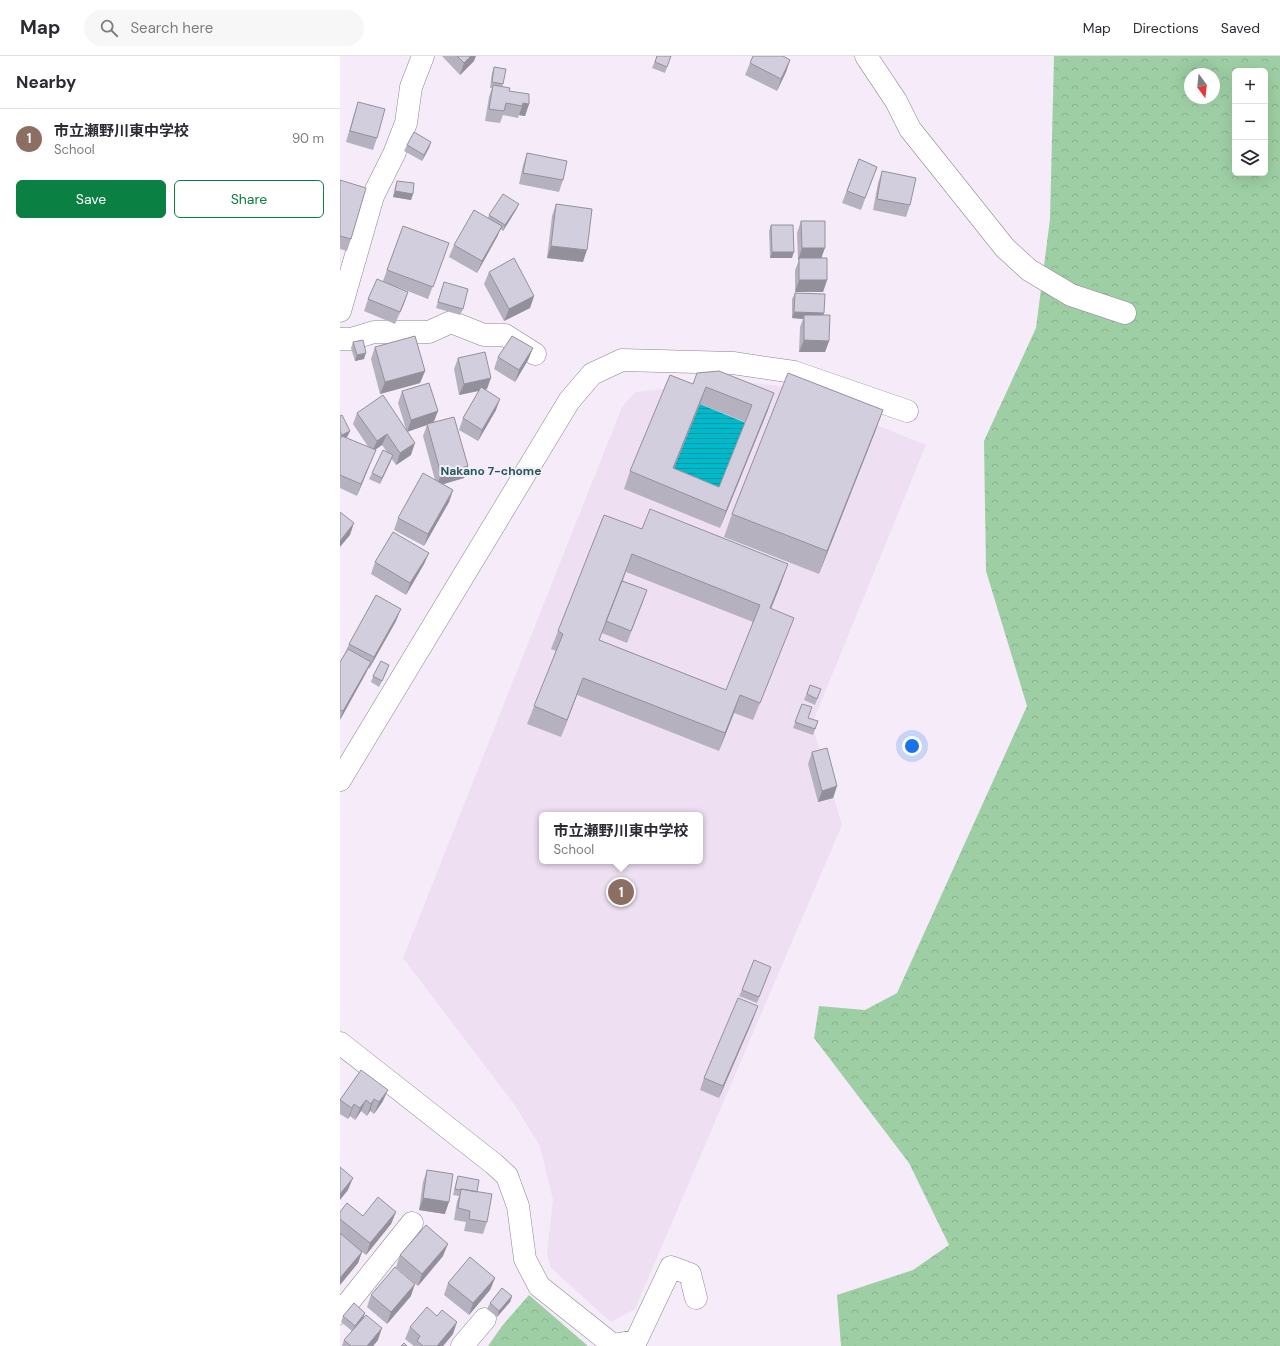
<!DOCTYPE html>
<html lang="en">
<head>
<meta charset="utf-8">
<style>
  :root { --surface:#fff; --page:#f7f7f7; --text:#2b2b33; --muted:#7c7c81; --line:#e1e1e2; --accent:#0b8043 }
  body { margin:0; font-family:"DM Sans","Noto Sans JP",sans-serif; background:var(--page); color:var(--text) }
  .controls { position:absolute; right:12px; top:12px; display:grid; overflow:hidden; border-radius:6px; box-shadow:0 4px 16px #0002 }
  .controls button { width:36px; height:36px; display:grid; place-items:center; padding:0; border:0; border-bottom:1px solid var(--line); background:var(--surface); color:var(--text); font:20px sans-serif }
  .compass { position:absolute; left:844px; top:12px; width:36px; height:36px; border-radius:50%; background:var(--surface); box-shadow:0 4px 16px #0002; rotate:165deg }
  .you { position:absolute; left:572px; top:690px; width:14px; height:14px; margin:-10px; border:3px solid #fff; border-radius:50%; background:#1a73e8; box-shadow:0 0 0 6px #1a73e833 }
  .badge { display:grid; place-items:center; width:26px; height:26px; border-radius:50%; background:var(--accent); color:#fff; font-size:13px; font-weight:700 }
  .pin { position:absolute; translate:-50% -50%; border:2px solid #fff; box-shadow:0 1px 4px #0006 }
  .popup { position:absolute; left:199px; top:756px; width:164px; height:52px; box-sizing:border-box; display:grid; place-content:center; border-radius:6px; background:var(--surface); filter:drop-shadow(0 1px 3px #0005); font-size:13px; white-space:nowrap; color:var(--muted) }
  .popup b { font-size:15px; color:var(--text) }
  .popup::after { content:''; position:absolute; left:50%; top:100%; margin-left:-8px; border:8px solid transparent; border-top-color:var(--surface) }
  .list { margin:0; padding:0; list-style:none }
  h2 { display:flex; justify-content:space-between; align-items:center; height:52px; margin:0; padding:0 16px; font-size:17px }
  h2 small { font-size:13px; font-weight:400; color:var(--muted) }
  .list li { display:grid; grid-template-columns:26px 1fr auto; gap:12px; align-items:center; box-sizing:border-box; height:60px; padding:0 16px; border-top:1px solid var(--line) }
  .list b { display:block; font-size:15px; white-space:nowrap }
  .list p { margin:0; font-size:13px; white-space:nowrap; color:var(--muted) }
  .list em { font-size:13px; font-style:normal; color:var(--muted) }
  .actions { display:flex; gap:8px; padding:12px 16px }
  .actions a { flex:1; padding:9px 0; border:1px solid var(--accent); border-radius:6px; text-align:center; font-size:14px; color:var(--accent) }
  .actions .main { background:var(--accent); color:#fff }
  .icon { flex:none; width:22px; height:22px; fill:none; stroke:currentColor; stroke-width:2; stroke-linecap:round; stroke-linejoin:round }
  .map { position:relative; flex:none; width:940px; height:1290px; overflow:hidden }
  header { display:flex; align-items:center; gap:24px; box-sizing:border-box; height:56px; padding:0 20px; background:var(--surface); border-bottom:1px solid var(--line) }
  header strong { font-size:19px }
  nav { display:flex; gap:22px; margin-inline-start:auto; font-size:14px }
  .search { width:280px; height:36px; background:var(--page); display:flex; align-items:center; gap:10px; box-sizing:border-box; padding:0 14px; border-radius:22px; color:var(--muted); font-size:15px }
  main { display:flex }
  aside { flex:1; background:var(--surface) }
  .map>svg:first-child { display:block }
</style>
</head>
<body>
<header>
<strong>Map</strong>
<div class="search"><svg class="icon" aria-label="search" viewBox="0 0 24 24"><circle cx="10" cy="10" r="6"/><path d="M15 15l6 6"/></svg>Search here</div>
<nav><a>Map</a><a>Directions</a><a>Saved</a></nav>
</header>
<main>
<aside>
<h2>Nearby<small></small></h2>
<ul class="list">
<li><span class="badge" style="background:#8d6e63">1</span><div><b>市立瀬野川東中学校</b><p>School</p></div><em>90 m</em></li>
</ul>
<div class="actions"><a class="main">Save</a><a>Share</a></div>
</aside>
<div class="map">
<svg width="940" height="1290" viewBox="0 0 940 1290">
  <defs>
    <pattern id="forest-crowns" width="20" height="18" patternUnits="userSpaceOnUse"><rect width="20" height="18" fill="#9ecfa4"/><path d="M2 6a3 3 0 1 1 6 0M12 15a3 3 0 1 1 6 0" fill="none" stroke="#89b28e"/></pattern>
    <pattern id="water-rules" width="6" height="5" patternUnits="userSpaceOnUse"><rect width="6" height="5" fill="#00b9cb"/><path d="M0 2.5h6" fill="none" stroke="#0397a6"/></pattern>
  </defs>
  <rect width="100%" height="100%" fill="#f6ecf9"/>
  <path fill="#eedff3" fill-rule="evenodd" d="M 396,325 L 440,330 L 586,389 L 472,668 L 502,769 L 295,1253 L 271,1266 L 211,1212 L 207,1197 L 213,1144 L 200,1090 L 174,1048 L 63,902 L 282,351 L 295,336 ZM 202,759 L 360,759 L 360,805 L 202,805 Z"/>
  <path fill="url(#forest-crowns)" fill-rule="evenodd" d="M 714,0 L 940,0 L 940,1290 L 501,1290 L 497,1239 L 573,1214 L 609,1189 L 569,1107 L 474,982 L 479,950 L 525,954 L 557,937 L 687,650 L 646,515 L 644,385 L 696,272 L 710,163 ZM 895,15 L 925,15 L 925,117 L 895,117 ZM 850,18 L 874,18 L 874,42 L 850,42 Z
    M 189,1239 L 248,1290 L 148,1290 L 162,1270 Z"/>
  <path fill="url(#water-rules)" d="M 360,348 L 406,367 L 373,448 L 327,429 Z"/>
  <g fill="none" stroke-linecap="round" stroke-linejoin="round">
    <defs>
      <path id="minor" d="M 526,0 L 556,45 L 570,73 L 665,192 L 689,214 L 731,239 L 785,257
        M 0,255 L 33,140 L 54,98 L 66,67 L 71,31 L 83,0
        M 0,283 L 11,283 L 34,276 L 89,276 L 111,266 L 144,279 L 165,279 L 195,298
        M 0,724 L 229,345 L 252,318 L 282,304 L 393,307 L 454,316 L 567,355
        M 0,987 L 154,1108 L 167,1120 L 178,1150 L 185,1203 L 199,1230 L 273,1289 L 296,1285 L 331,1211 L 350,1218 L 356,1242
        M 0,1257 L 72,1167
        M 122,1290 L 145,1263"/>
    </defs>
    <use href="#minor" stroke="#8d8490" stroke-width="23"/>
    <use href="#minor" stroke="#fff" stroke-width="22"/>
  </g>
  <path fill="#b5b1be" fill-rule="evenodd" d="M 102,0 L 131,0 L 134,5 L 120,19 Z
    M 317,0 L 331,0 L 325,17 L 312,12 Z
    M 443,0 L 450,4 L 446,16 L 437,35 L 405,19 L 410,7 Z
    M 154,11 L 163,28 L 162,31 L 189,48 L 185,60 L 179,59 L 178,62 L 163,59 L 160,67 L 145,65 L 149,41 L 152,32 L 150,32 L 152,17 Z
    M 18,46 L 37,82 L 33,94 L 6,86 L 14,58 Z
    M 91,86 L 89,92 L 82,105 L 64,95 L 67,89 Z
    M 187,97 L 223,124 L 219,136 L 179,128 L 183,109 Z
    M 519,103 L 537,111 L 521,154 L 502,147 Z
    M 542,115 L 570,149 L 566,161 L 533,154 L 538,127 Z
    M 0,124 L 11,183 L 7,195 L 0,193 Z
    M 57,125 L 73,138 L 71,144 L 53,141 L 55,131 Z
    M 216,148 L 243,206 L 207,202 L 212,160 Z
    M 176,154 L 163,175 L 160,173 L 157,181 L 137,217 L 109,201 L 114,189 L 148,162 L 149,159 Z
    M 461,165 L 482,202 L 487,224 L 483,236 L 455,236 L 455,214 L 459,204 L 458,204 L 457,177 Z
    M 431,169 L 452,202 L 430,202 L 429,175 Z
    M 63,170 L 109,187 L 88,243 L 55,230 L 68,236 L 55,268 L 24,255 L 28,243 L 43,225 Z
    M 149,216 L 194,240 L 190,252 L 164,265 L 144,228 Z
    M 104,226 L 123,253 L 120,259 L 96,252 Z
    M 455,237 L 484,259 L 489,285 L 485,296 L 459,296 L 460,271 L 463,263 L 452,262 L 452,243 Z
    M 13,286 L 24,303 L 15,305 L 11,292 Z
    M 35,291 L 85,315 L 80,327 L 40,338 L 31,303 Z
    M 193,292 L 188,304 L 175,326 L 154,313 L 158,301 Z
    M 118,302 L 147,333 L 145,334 L 156,354 L 138,385 L 119,374 L 123,362 L 139,335 L 119,339 L 114,313 Z
    M 357,317 L 428,354 L 380,472 L 284,433 L 290,415 L 353,328 ZM 360,348 L 405,366 L 379,431 L 334,412 Z
    M 62,335 L 98,355 L 94,366 L 128,410 L 124,422 L 103,428 L 113,434 L 109,446 L 84,490 L 54,474 L 58,462 L 95,424 L 83,380 L 87,369 L 67,375 L 71,399 L 56,409 L 51,402 L 40,428 L 29,423 L 32,417 L 47,396 L 42,389 L 35,394 L 31,406 L 17,440 L 0,432 L 0,360 L 10,375 L 7,381 L 6,382 L 29,392 L 13,368 L 17,357 L 66,373 L 58,347 Z
    M 543,354 L 535,376 L 479,518 L 384,481 L 392,458 Z
    M 302,473 L 442,525 L 431,553 L 454,562 L 447,579 L 413,664 L 394,657 L 379,695 L 237,639 L 221,681 L 187,668 L 216,595 L 211,593 L 218,575 ZM 286,516 L 413,566 L 386,634 L 259,584 L 262,577 L 287,587 L 303,546 L 307,534 L 283,525 Z
    M 89,497 L 84,508 L 66,539 L 31,518 L 35,506 Z
    M 56,565 L 29,613 L 28,612 L 26,617 L 0,664 L 0,606 L 5,597 L 9,588 Z
    M 49,609 L 47,615 L 39,631 L 31,626 L 33,620 Z
    M 470,629 L 481,633 L 475,649 L 464,644 Z
    M 462,648 L 468,662 L 478,665 L 473,679 L 453,672 Z
    M 472,696 L 497,730 L 493,742 L 478,746 L 468,708 Z
    M 431,911 L 417,947 L 399,940 L 402,934 Z
    M 414,961 L 379,1042 L 360,1034 L 364,1022 Z
    M 21,1014 L 43,1045 L 34,1058 L 30,1055 L 27,1060 L 21,1055 L 15,1064 L 10,1060 L 8,1063 L 0,1058 L 0,1044 Z
    M 87,1114 L 105,1158 L 79,1154 L 83,1126 Z
    M 118,1120 L 137,1136 L 147,1166 L 143,1178 L 124,1175 L 126,1166 L 114,1164 L 117,1145 L 119,1140 L 113,1139 L 116,1126 Z
    M 0,1156 L 23,1160 L 56,1156 L 51,1168 L 26,1199 L 22,1196 L 18,1207 L 0,1229 Z
    M 60,1199 L 103,1200 L 78,1230 L 56,1211 Z
    M 155,1222 L 150,1234 L 129,1259 L 104,1239 L 108,1227 Z
    M 31,1239 L 71,1240 L 47,1268 L 27,1251 Z
    M 172,1240 L 170,1246 L 157,1261 L 147,1253 L 150,1247 Z
    M 3,1260 L 24,1261 L 38,1284 L 33,1290 L 2,1290 L 4,1284 L 12,1275 L 1,1266 Z
    M 70,1271 L 113,1278 L 103,1290 L 74,1290 L 65,1283 Z"/>
  <path fill="#94909b" d="M 131,0 L 136,0 L 134,5 L 120,19 L 124,7 Z
    M 450,4 L 446,16 L 437,35 L 441,23 Z
    M 183,47 L 189,48 L 185,60 L 179,59 Z
    M 91,86 L 89,92 L 82,105 L 84,99 Z
    M 55,135 L 73,138 L 71,144 L 53,141 Z
    M 179,148 L 176,154 L 163,175 L 165,169 Z
    M 162,170 L 157,181 L 137,217 L 142,205 Z
    M 211,190 L 247,194 L 243,206 L 207,202 Z
    M 462,192 L 485,192 L 481,203 L 459,202 L 459,204 L 458,204 Z
    M 432,196 L 454,196 L 452,202 L 430,202 Z
    M 459,224 L 487,224 L 483,236 L 455,236 Z
    M 68,236 L 64,248 L 55,268 L 60,256 Z
    M 194,240 L 190,252 L 164,265 L 169,253 Z
    M 454,256 L 484,257 L 482,263 L 464,259 L 463,263 L 452,262 Z
    M 464,284 L 489,285 L 485,296 L 459,296 Z
    M 193,292 L 188,304 L 175,326 L 179,314 Z
    M 26,297 L 24,303 L 15,305 L 17,299 Z
    M 85,315 L 80,327 L 40,338 L 45,326 Z
    M 151,322 L 147,333 L 119,339 L 124,328 Z
    M 366,331 L 360,348 L 327,429 L 333,412 Z
    M 434,337 L 428,354 L 380,472 L 386,455 Z
    M 160,343 L 156,354 L 138,385 L 142,374 Z
    M 543,354 L 535,376 L 479,518 L 487,495 Z
    M 98,355 L 93,367 L 87,368 L 87,369 L 67,376 L 71,364 Z
    M 10,375 L 7,381 L 0,385 L 2,379 Z
    M 47,378 L 42,389 L 32,396 L 37,385 Z
    M 75,387 L 71,399 L 56,409 L 60,397 Z
    M 36,394 L 31,406 L 17,440 L 21,428 Z
    M 53,399 L 51,405 L 40,428 L 42,422 Z
    M 128,410 L 124,422 L 97,430 L 101,418 Z
    M 113,434 L 109,446 L 84,490 L 88,478 Z
    M 14,467 L 10,479 L 0,491 L 0,485 Z
    M 89,497 L 84,508 L 66,539 L 70,527 Z
    M 448,508 L 442,525 L 424,570 L 430,552 Z
    M 61,553 L 56,565 L 29,613 L 34,601 Z
    M 454,562 L 447,579 L 413,664 L 420,647 Z
    M 31,606 L 26,617 L 0,664 L 3,655 Z
    M 243,622 L 237,639 L 221,681 L 227,664 Z
    M 400,639 L 394,657 L 379,695 L 385,677 Z
    M 497,730 L 493,742 L 478,746 L 482,735 Z
    M 418,950 L 414,961 L 379,1042 L 383,1030 Z
    M 48,1034 L 43,1045 L 34,1058 L 39,1046 Z
    M 34,1043 L 30,1055 L 27,1060 L 31,1048 Z
    M 26,1044 L 21,1055 L 15,1064 L 20,1052 Z
    M 14,1048 L 10,1060 L 8,1063 L 12,1052 Z
    M 13,1122 L 8,1134 L 0,1144 L 0,1138 Z
    M 83,1142 L 109,1146 L 105,1158 L 79,1154 Z
    M 56,1156 L 51,1168 L 26,1199 L 30,1187 Z
    M 108,1188 L 103,1200 L 78,1230 L 82,1218 Z
    M 22,1196 L 18,1207 L 0,1229 L 0,1222 Z
    M 155,1222 L 150,1234 L 129,1259 L 133,1247 Z
    M 75,1228 L 71,1240 L 47,1268 L 51,1256 Z
    M 172,1240 L 170,1246 L 157,1261 L 159,1255 Z
    M 25,1257 L 23,1263 L 12,1276 L 15,1270 Z
    M 117,1266 L 113,1278 L 103,1290 L 97,1290 Z
    M 42,1272 L 38,1284 L 33,1290 L 27,1290 Z"/>
  <path fill="#d3cedd" stroke="#94909b" fill-rule="evenodd" d="M 117,0 L 131,0 L 124,7 Z
    M 317,0 L 331,0 L 327,11 L 315,6 Z
    M 413,0 L 443,0 L 450,4 L 441,23 L 410,7 Z
    M 154,11 L 166,13 L 163,28 L 152,26 Z
    M 153,29 L 170,32 L 169,35 L 189,38 L 189,48 L 183,47 L 182,50 L 166,47 L 164,55 L 149,53 Z
    M 18,46 L 45,53 L 37,82 L 10,75 Z
    M 74,76 L 91,86 L 84,99 L 67,89 Z
    M 187,97 L 227,105 L 223,124 L 183,117 Z
    M 519,103 L 537,111 L 525,142 L 507,135 Z
    M 542,115 L 576,122 L 570,149 L 537,143 Z
    M 0,124 L 26,132 L 11,183 L 0,180 Z
    M 57,125 L 74,127 L 73,138 L 55,135 Z
    M 163,138 L 179,148 L 165,169 L 149,159 Z
    M 216,148 L 252,153 L 247,194 L 211,190 Z
    M 134,154 L 162,170 L 142,205 L 114,189 Z
    M 461,165 L 485,165 L 485,192 L 462,192 Z
    M 431,169 L 453,169 L 454,196 L 432,196 Z
    M 63,170 L 109,187 L 93,231 L 47,214 Z
    M 174,202 L 194,240 L 169,253 L 149,216 Z
    M 459,202 L 487,202 L 487,224 L 459,224 Z
    M 37,223 L 68,236 L 60,256 L 28,243 Z
    M 104,226 L 128,233 L 123,253 L 98,246 Z
    M 455,237 L 485,238 L 484,257 L 454,256 Z
    M 464,259 L 490,259 L 489,285 L 464,284 Z
    M 75,280 L 85,315 L 45,326 L 35,291 Z
    M 172,280 L 193,292 L 179,314 L 158,301 Z
    M 23,284 L 26,297 L 17,299 L 13,286 Z
    M 145,296 L 151,322 L 124,328 L 118,302 Z
    M 379,315 L 434,337 L 386,455 L 290,415 L 330,319 L 353,328 L 357,317 ZM 366,331 L 412,349 L 379,431 L 333,412 Z
    M 448,317 L 543,354 L 487,495 L 392,458 Z
    M 89,327 L 98,355 L 71,364 L 62,335 Z
    M 141,331 L 160,343 L 142,374 L 123,362 Z
    M 43,339 L 75,387 L 60,397 L 47,378 L 37,385 L 17,357 Z
    M 2,359 L 10,375 L 2,379 L 0,375 L 0,360 Z
    M 114,361 L 128,410 L 101,418 L 87,368 Z
    M 2,380 L 36,394 L 21,428 L 0,419 L 0,383 Z
    M 43,394 L 53,399 L 42,422 L 32,417 Z
    M 83,417 L 113,434 L 88,478 L 58,462 Z
    M 310,453 L 448,508 L 430,552 L 454,562 L 420,647 L 400,639 L 385,677 L 243,622 L 227,664 L 194,650 L 223,578 L 218,575 L 264,459 L 302,473 ZM 292,498 L 420,549 L 386,634 L 259,584 Z
    M 0,456 L 14,467 L 0,485 Z
    M 53,476 L 89,497 L 70,527 L 35,506 Z
    M 282,525 L 307,534 L 291,575 L 266,565 Z
    M 36,539 L 61,553 L 34,601 L 9,588 Z
    M 8,593 L 31,606 L 3,655 L 0,654 L 0,606 Z
    M 41,605 L 49,609 L 42,625 L 33,620 Z
    M 470,629 L 481,633 L 477,643 L 467,638 Z
    M 462,648 L 472,651 L 468,662 L 478,665 L 475,673 L 455,666 Z
    M 487,692 L 497,730 L 482,735 L 472,696 Z
    M 414,904 L 431,911 L 419,941 L 402,934 Z
    M 398,942 L 418,950 L 383,1030 L 364,1022 Z
    M 21,1014 L 48,1034 L 39,1046 L 34,1043 L 31,1048 L 26,1044 L 20,1052 L 14,1048 L 12,1052 L 0,1044 Z
    M 0,1111 L 13,1122 L 0,1138 Z
    M 87,1114 L 113,1118 L 109,1146 L 83,1142 Z
    M 118,1120 L 139,1124 L 137,1136 L 121,1133 L 121,1134 L 115,1133 Z
    M 121,1133 L 152,1138 L 147,1166 L 129,1163 L 130,1155 L 118,1152 Z
    M 38,1141 L 56,1156 L 30,1187 L 0,1163 L 0,1156 L 7,1147 L 23,1160 Z
    M 86,1169 L 108,1188 L 82,1218 L 60,1199 Z
    M 0,1177 L 22,1196 L 0,1222 Z
    M 130,1201 L 155,1222 L 133,1247 L 108,1227 Z
    M 55,1211 L 75,1228 L 51,1256 L 31,1239 Z
    M 162,1232 L 172,1240 L 159,1255 L 150,1247 Z
    M 14,1247 L 25,1257 L 15,1270 L 3,1260 Z
    M 87,1251 L 97,1260 L 102,1254 L 117,1266 L 97,1290 L 83,1290 L 77,1285 L 80,1280 L 70,1271 Z
    M 26,1259 L 42,1272 L 27,1290 L 11,1290 L 4,1284 Z
    M 64,1287 L 67,1290 L 61,1290 Z"/>
  <g text-anchor="middle" dominant-baseline="central" stroke-width="4" stroke-linejoin="round" paint-order="stroke">
    <g font-size="12" font-weight="bold" fill="#1f5a59" stroke="#f6ecf9">
      <text x="151" y="415">Nakano 7-chome</text>
    </g>
  </g>
</svg>
<div class="controls">
<button>+</button>
<button>−</button>
<button><svg class="icon" aria-label="layers" viewBox="0 0 24 24"><path d="M12 4l9 5-9 5-9-5zM3 14l9 5 9-5"/></svg></button>
</div>
<svg class="compass" viewBox="-18 -18 36 36"><path d="M0-13l5 13h-10z" fill="#e53935"/><path d="M0 13l5-13h-10z" fill="#7c7c81"/></svg>
<div class="you"></div>
<div class="pin badge" style="left:281px;top:836px;background:#8d6e63">1</div>
<div class="popup"><b>市立瀬野川東中学校</b>School</div>
</div>
</main>
</body>
</html>
